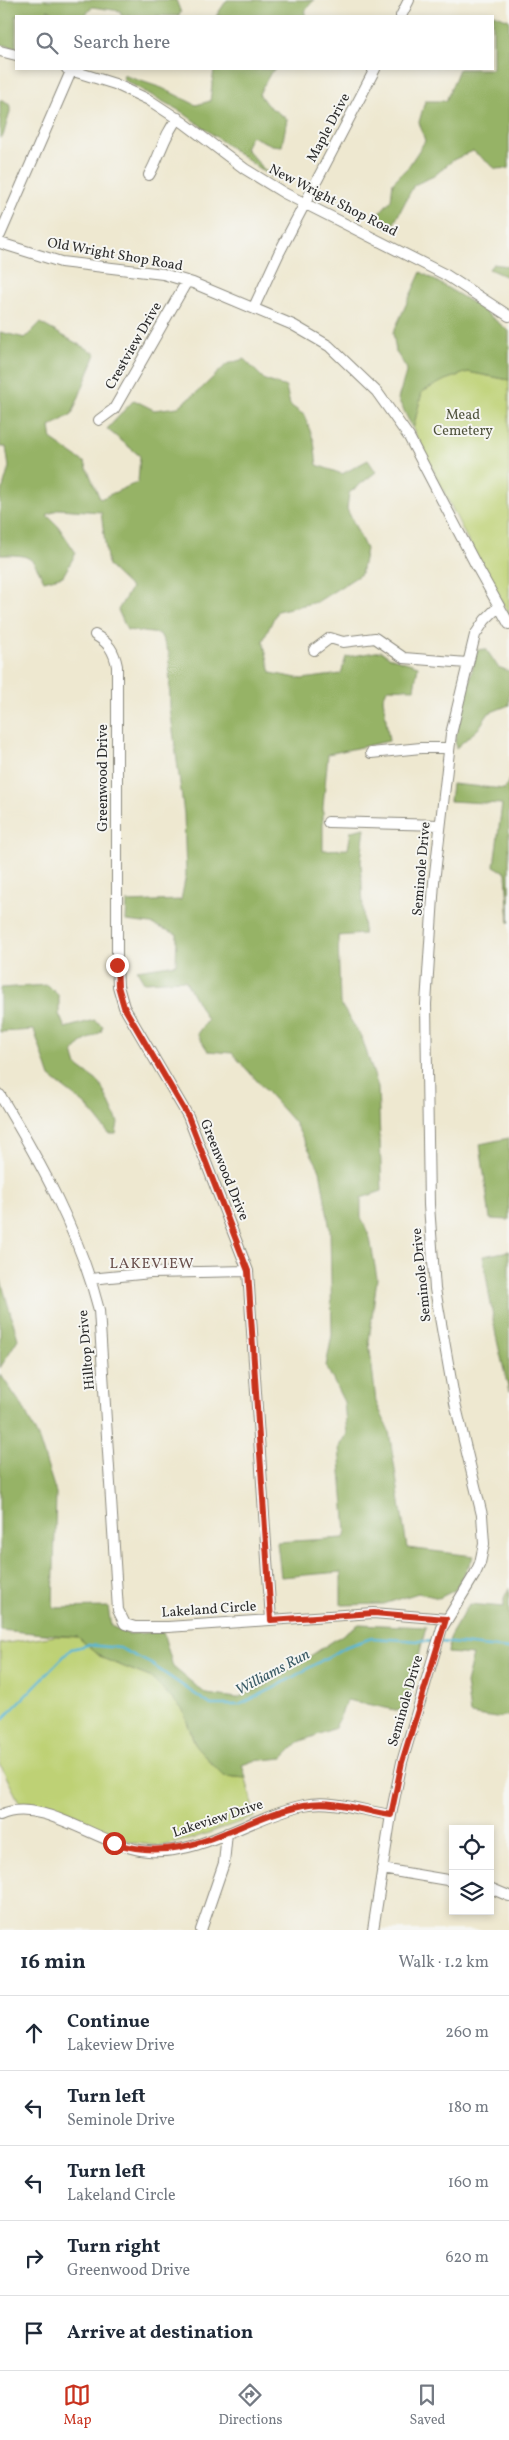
<!DOCTYPE html>
<html lang="en">
<head>
<meta charset="utf-8">
<style>
  :root { --surface:#fff; --page:#f2f2f3; --text:#1f2937; --muted:#747a83; --line:#e0e1e3; --accent:#c8321e }
  body { margin:0; font-family:Vollkorn,serif; background:var(--page); color:var(--text) }
  .controls { position:absolute; right:15px; bottom:15px; display:grid; overflow:hidden; border-radius:0px; box-shadow:0 2px 8px #0003 }
  .controls button { width:45px; height:45px; display:grid; place-items:center; padding:0; border:0; border-bottom:1px solid var(--line); background:var(--surface); color:var(--text); font:25px sans-serif }
  .stop { position:absolute; width:15px; height:15px; margin:-11px; border:4px solid #c8321e; border-radius:50%; background:#fff }
  .stop.end { background:#c8321e; border-color:#fff; box-shadow:0 1px 5px #0008 }
  .list { margin:0; padding:0; list-style:none }
  h2 { display:flex; justify-content:space-between; align-items:center; height:65px; margin:0; padding:0 20px; font-size:21px }
  h2 small { font-size:16px; font-weight:400; color:var(--muted) }
  .list li { display:grid; grid-template-columns:32px 1fr auto; gap:15px; align-items:center; box-sizing:border-box; height:75px; padding:0 20px; border-top:1px solid var(--line) }
  .list b { display:block; font-size:19px; white-space:nowrap }
  .list p { margin:0; font-size:16px; white-space:nowrap; color:var(--muted) }
  .list em { font-size:16px; font-style:normal; color:var(--muted) }
  .icon { flex:none; width:28px; height:28px; fill:none; stroke:currentColor; stroke-width:2; stroke-linecap:round; stroke-linejoin:round }
  .map { position:relative; flex:none; width:509px; height:1930px; overflow:hidden }
  .search { position:absolute; background:var(--surface); box-shadow:0 2px 8px #0003; left:15px; right:15px; top:15px; height:55px; display:flex; align-items:center; gap:12px; box-sizing:border-box; padding:0 18px; border-radius:0px; color:var(--muted); font-size:19px }
  .sheet { height:440px; background:var(--surface) }
  nav { display:flex; justify-content:space-around; align-items:center; box-sizing:border-box; height:70px; border-top:1px solid var(--line); background:var(--surface); font-size:14px; color:var(--muted) }
  nav a { display:grid; justify-items:center; gap:2px }
  nav .on { color:var(--accent) }
  .map>svg:first-child { display:block }
</style>
</head>
<body>
<div class="map">
<svg width="509" height="1930" viewBox="0 0 509 1930">
  <rect width="100%" height="100%" fill="#f6f6f2"/>
  <filter id="ink" filterUnits="userSpaceOnUse"><feTurbulence type="fractalNoise" baseFrequency=".02" numOctaves="2"/><feDisplacementMap in="SourceGraphic" scale="10" xChannelSelector="R" yChannelSelector="G"/><feConvolveMatrix kernelMatrix="1 2 1 2 8 2 1 2 1" color-interpolation-filters="sRGB"/></filter>
  <filter id="wash" filterUnits="userSpaceOnUse"><feTurbulence type="fractalNoise" baseFrequency=".0096" numOctaves="4" result="noise"/><feDisplacementMap in="SourceGraphic" scale="20" xChannelSelector="R" yChannelSelector="G"/><feGaussianBlur stdDeviation="1.12" result="paint"/><feColorMatrix in="noise" values="0 0 0 0 0 0 0 0 0 0 0 0 0 0 0 0 0 1.4 0 .05"/><feComposite in="paint" operator="in"/></filter>
  <g filter="url(#wash)">
    <rect width="100%" height="100%" fill="#eee8d0"/>
    <path fill="#bed174" stroke="#747e50" d="M 468,372 L 509,380 L 509,615 L 475,555 L 413,429 L 422,392 L 444,380 Z
      M 56,1636 L 78,1637 L 102,1658 L 152,1678 L 183,1710 L 196,1747 L 224,1776 L 246,1778 L 255,1817 L 188,1840 L 161,1846 L 134,1843 L 47,1808 L 20,1804 L 0,1764 L 0,1644 Z"/>
    <path fill="#96b366" stroke="#606f48" d="M 0,0 L 176,0 L 181,13 L 178,16 L 122,16 L 120,11 L 92,7 L 85,16 L 58,16 L 48,10 L 44,16 L 16,16 L 16,48 L 0,44 Z
      M 227,0 L 314,0 L 306,9 L 305,16 L 216,16 Z
      M 489,12 L 509,20 L 509,168 L 496,169 L 473,151 L 453,160 L 434,176 L 414,185 L 391,229 L 379,223 L 380,212 L 391,200 L 393,182 L 408,167 L 425,141 L 419,122 L 425,101 L 446,101 L 459,69 L 493,69 L 493,16 L 486,16 Z
      M 214,69 L 276,69 L 271,72 L 259,94 L 267,105 L 287,119 L 282,146 L 272,145 L 251,136 L 245,148 L 272,178 L 182,112 L 124,80 L 123,75 L 162,88 L 196,105 L 210,101 Z
      M 0,100 L 10,105 L 10,112 L 3,136 L 0,138 Z
      M 493,264 L 509,266 L 509,278 L 489,269 Z
      M 421,272 L 476,305 L 509,331 L 509,380 L 468,372 L 445,380 L 422,392 L 413,429 L 398,399 L 407,369 L 396,352 L 393,333 Z
      M 40,323 L 96,354 L 72,414 L 50,427 L 52,440 L 85,463 L 100,499 L 138,482 L 140,456 L 107,429 L 134,400 L 154,410 L 178,407 L 201,389 L 227,364 L 244,359 L 265,380 L 286,387 L 290,405 L 304,415 L 314,441 L 317,465 L 342,474 L 368,460 L 376,472 L 349,493 L 347,509 L 366,549 L 361,574 L 317,602 L 277,611 L 263,641 L 271,673 L 302,679 L 341,674 L 346,657 L 381,651 L 389,657 L 418,666 L 414,689 L 388,688 L 383,698 L 389,741 L 328,754 L 323,807 L 323,850 L 348,849 L 351,831 L 365,828 L 361,861 L 364,934 L 338,936 L 340,1003 L 362,1038 L 378,1087 L 382,1191 L 361,1198 L 361,1217 L 370,1238 L 377,1278 L 369,1341 L 376,1402 L 389,1431 L 407,1548 L 474,1556 L 455,1590 L 439,1598 L 418,1593 L 384,1604 L 341,1605 L 341,1572 L 281,1577 L 277,1542 L 344,1538 L 346,1531 L 339,1448 L 347,1434 L 344,1402 L 326,1366 L 332,1335 L 330,1230 L 320,1170 L 294,1122 L 232,1053 L 208,1051 L 197,1034 L 207,1020 L 185,980 L 144,982 L 137,970 L 176,964 L 177,934 L 151,924 L 126,921 L 127,902 L 181,900 L 186,875 L 184,814 L 170,708 L 169,653 L 160,634 L 127,630 L 118,610 L 131,588 L 108,566 L 101,512 L 59,509 L 47,515 L 58,526 L 76,553 L 63,576 L 44,581 C 31,554 29,555 0,555 L 0,498 L 9,467 L 6,447 L 0,447 L 0,332 L 25,338 Z
      M 486,649 L 498,667 L 509,671 L 509,705 L 489,713 L 478,729 L 456,748 L 455,740 L 477,650 Z
      M 509,779 L 509,923 L 506,873 L 494,866 L 502,804 L 450,801 L 452,784 L 505,789 Z
      M 48,985 L 59,996 L 59,1014 L 65,1028 L 94,1020 L 103,1026 L 101,1032 L 81,1043 L 73,1052 L 77,1066 L 100,1083 L 118,1122 L 116,1134 L 109,1134 L 86,1105 L 50,1077 L 34,1030 L 0,1032 L 0,988 Z
      M 509,1138 L 509,1220 L 490,1219 L 480,1144 Z
      M 509,1251 L 509,1392 L 496,1336 L 483,1256 Z
      M 0,1277 L 18,1339 L 0,1368 Z
      M 0,1374 L 23,1407 L 39,1440 L 56,1493 L 53,1608 L 108,1607 L 111,1626 L 128,1634 L 163,1632 L 173,1667 L 206,1694 L 237,1698 L 266,1685 L 359,1624 L 426,1627 L 405,1712 L 347,1700 L 335,1728 L 299,1742 L 283,1758 L 253,1761 L 242,1765 L 246,1778 L 224,1776 L 196,1747 L 183,1710 L 152,1678 L 102,1658 L 78,1637 L 0,1630 Z
      M 509,1588 L 509,1715 L 496,1718 L 470,1714 L 466,1683 L 473,1655 L 448,1653 L 450,1636 L 469,1604 L 504,1607 L 504,1598 Z"/>
    <g fill="none" stroke-linecap="round" stroke-linejoin="round">
      <path stroke="#58b7d6" stroke-width="2.5" d="M 441,1642 L 509,1649
        M 0,1722 L 71,1649 L 88,1645 L 120,1648 L 151,1664 L 211,1705 L 239,1705 L 274,1688 L 345,1647 L 372,1638 L 435,1642"/>
    </g>
  </g>
  <g filter="url(#ink)">
    <g fill="none" stroke-linecap="round" stroke-linejoin="round">
      <defs>
        <path id="minor" d="M 401,16 L 409,0
          M 0,51 L 16,55
          M 67,69 L 115,84 L 149,100 L 184,123 L 245,169 L 284,193 L 446,275 L 509,316
          M 149,175 C 160,157 164,134 178,118
          M 0,235 L 72,69
          M 0,243 L 61,262 L 163,274 L 193,283 L 293,325 L 329,346 L 377,392 L 409,437 L 476,565 L 509,624
          M 254,307 L 279,253 L 375,69
          M 99,420 L 114,409 L 187,281
          M 95,635 C 109,643 114,651 117,666 L 117,965 L 118,986 L 124,1007 L 188,1116 L 248,1271 L 271,1620
          M 314,650 L 330,638 L 343,642 L 375,638 L 404,658 L 467,663
          M 371,753 L 421,748 L 448,748
          M 328,822 L 440,825
          M 0,1095 C 41,1163 79,1232 99,1310 L 118,1610 L 125,1624 L 135,1627 L 168,1627 L 373,1613 L 447,1619
          M 90,1279 L 151,1273 L 248,1271
          M 0,1815 C 43,1795 102,1848 148,1851 C 203,1855 252,1816 304,1805 C 332,1799 363,1811 391,1815
          M 382,1869 L 453,1881
          M 490,1888 L 509,1896
          M 201,1930 L 224,1863 L 227,1833
          M 373,1930 L 391,1815 L 402,1762 L 442,1628 L 475,1574 L 480,1563 L 484,1544 L 482,1515 L 455,1403 L 435,1289 L 429,1205 L 426,1004 L 434,882 L 451,734 L 475,635 L 485,620 L 498,607"/>
      </defs>
      <use href="#minor" stroke="#8c8a7e" stroke-width="12"/>
      <use href="#minor" stroke="#fff" stroke-width="10"/>
    </g>
  </g>
  <g fill="none" stroke-linecap="round" stroke-linejoin="round" filter="url(#ink)">
    <path stroke="#c8321e" stroke-width="6" d="M 114,1843 C 188,1867 236,1819 304,1805 C 333,1799 363,1811 391,1815 L 402,1762 L 446,1619 L 374,1613 L 271,1620 L 248,1271 L 188,1116 L 124,1007 L 118,986 L 117,965"/>
  </g>
  <g text-anchor="middle" dominant-baseline="central" stroke-width="4" stroke-linejoin="round" paint-order="stroke">
    <g font-size="14" fill="#2b2b2b" stroke="#f6f6f2">
      <text transform="translate(329 128) rotate(-62)">Maple Drive</text>
      <text transform="translate(333 201) rotate(27)">New Wright Shop Road</text>
      <text transform="translate(115 255) rotate(10)">Old Wright Shop Road</text>
      <text transform="translate(134 346) rotate(-60)">Crestview Drive</text>
      <text transform="translate(103 778) rotate(-90)">Greenwood Drive</text>
      <text transform="translate(422 869) rotate(-85)">Seminole Drive</text>
      <text transform="translate(224 1170) rotate(68)">Greenwood Drive</text>
      <text transform="translate(422 1275) rotate(-96)">Seminole Drive</text>
      <text transform="translate(87 1350) rotate(-95)">Hilltop Drive</text>
      <text transform="translate(209 1610) rotate(-4)">Lakeland Circle</text>
      <text transform="translate(406 1701) rotate(-74)">Seminole Drive</text>
      <text transform="translate(218 1819) rotate(-18)">Lakeview Drive</text>
    </g>
    <g font-size="14" fill="#50543d" stroke="#f6f6f2">
      <text x="463" y="415">Mead<tspan x="463" dy="16">Cemetery</tspan></text>
    </g>
    <g font-size="15" letter-spacing="1" fill="#694f4b" stroke="#f6f6f2">
      <text x="152" y="1264">LAKEVIEW</text>
    </g>
    <g font-size="15" font-style="italic" fill="#3b5c67" stroke="#f6f6f2">
      <text transform="translate(273 1673) rotate(-28)">Williams Run</text>
    </g>
  </g>
</svg>
<div class="controls">
<button><svg class="icon" aria-label="locate" viewBox="0 0 24 24"><circle cx="12" cy="12" r="6"/><path d="M12 2v4M12 18v4M2 12h4M18 12h4"/></svg></button>
<button><svg class="icon" aria-label="layers" viewBox="0 0 24 24"><path d="M12 4l9 5-9 5-9-5zM3 14l9 5 9-5"/></svg></button>
</div>
<div class="stop" style="left:114px;top:1843px"></div>
<div class="stop end" style="left:117px;top:965px"></div>
<div class="search"><svg class="icon" aria-label="search" viewBox="0 0 24 24"><circle cx="10" cy="10" r="6"/><path d="M15 15l6 6"/></svg>Search here</div>
</div>
<section class="sheet">
<h2>16 min<small>Walk · 1.2 km</small></h2>
<ul class="list">
<li><svg class="icon" aria-label="ahead" viewBox="0 0 24 24"><path d="M12 20V5M6 11l6-6 6 6"/></svg><div><b>Continue</b><p>Lakeview Drive</p></div><em>260 m</em></li>
<li><svg class="icon" aria-label="left" viewBox="0 0 24 24"><path d="M17 20v-9H6M10 6l-5 5 5 5"/></svg><div><b>Turn left</b><p>Seminole Drive</p></div><em>180 m</em></li>
<li><svg class="icon" aria-label="left" viewBox="0 0 24 24"><path d="M17 20v-9H6M10 6l-5 5 5 5"/></svg><div><b>Turn left</b><p>Lakeland Circle</p></div><em>160 m</em></li>
<li><svg class="icon" aria-label="right" viewBox="0 0 24 24"><path d="M7 20v-9h11M14 6l5 5-5 5"/></svg><div><b>Turn right</b><p>Greenwood Drive</p></div><em>620 m</em></li>
<li><svg class="icon" aria-label="arrive" viewBox="0 0 24 24"><path d="M6 21V4h12l-3 4 3 4H6"/></svg><div><b>Arrive at destination</b></div></li>
</ul>
</section>
<nav>
<a class="on"><svg class="icon" aria-label="map" viewBox="0 0 24 24"><path d="M3 6l6-2 6 2 6-2v14l-6 2-6-2-6 2zM9 4v14M15 6v14"/></svg>Map</a>
<a><svg class="icon" aria-label="directions" viewBox="0 0 24 24"><path d="M12 3l9 9-9 9-9-9zM9 14v-3h6M13 9l2 2-2 2"/></svg>Directions</a>
<a><svg class="icon" aria-label="saved" viewBox="0 0 24 24"><path d="M7 4h10v16l-5-4-5 4z"/></svg>Saved</a>
</nav>
</body>
</html>
